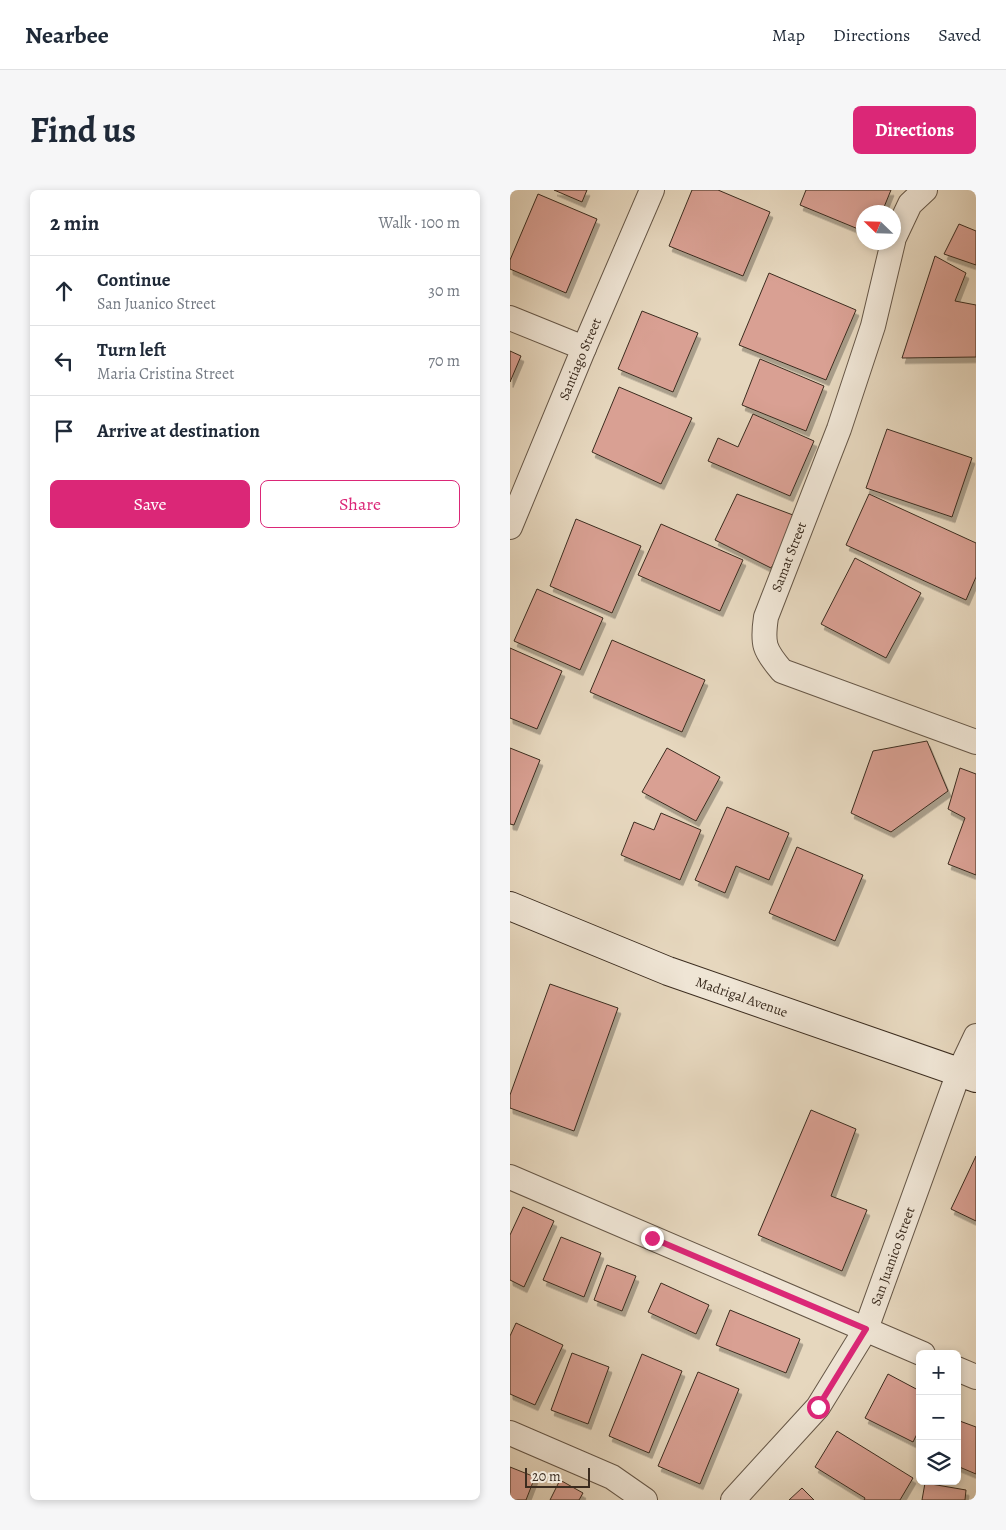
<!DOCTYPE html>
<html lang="en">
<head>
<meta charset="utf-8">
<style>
  :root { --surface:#fff; --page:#f6f6f7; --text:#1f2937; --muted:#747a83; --line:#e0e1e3; --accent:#db2777 }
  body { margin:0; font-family:Alegreya,serif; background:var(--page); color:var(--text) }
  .controls { position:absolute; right:15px; bottom:15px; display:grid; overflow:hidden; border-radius:8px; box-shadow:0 2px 8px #0003 }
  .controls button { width:45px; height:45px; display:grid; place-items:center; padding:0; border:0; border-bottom:1px solid var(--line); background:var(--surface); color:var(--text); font:25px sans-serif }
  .compass { position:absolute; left:346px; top:15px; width:45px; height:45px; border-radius:50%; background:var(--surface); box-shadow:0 2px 8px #0003; rotate:293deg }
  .scale { position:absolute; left:15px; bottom:12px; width:65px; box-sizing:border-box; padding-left:5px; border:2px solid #3b2c1f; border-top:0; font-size:14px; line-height:18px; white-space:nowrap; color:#3b2c1f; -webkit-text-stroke:4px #efe5d5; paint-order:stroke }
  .stop { position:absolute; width:15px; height:15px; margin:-11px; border:4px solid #db2777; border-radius:50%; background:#fff }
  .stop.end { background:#db2777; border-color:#fff; box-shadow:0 1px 5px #0008 }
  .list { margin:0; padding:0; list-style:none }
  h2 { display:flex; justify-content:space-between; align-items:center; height:65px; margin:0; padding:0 20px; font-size:21px }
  h2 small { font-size:16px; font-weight:400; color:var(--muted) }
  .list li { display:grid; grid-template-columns:32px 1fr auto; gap:15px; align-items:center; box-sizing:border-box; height:70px; padding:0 20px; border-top:1px solid var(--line) }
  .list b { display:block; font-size:19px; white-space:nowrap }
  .list p { margin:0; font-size:16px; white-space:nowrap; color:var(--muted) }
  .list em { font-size:16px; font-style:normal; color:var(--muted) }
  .actions { display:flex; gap:10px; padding:15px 20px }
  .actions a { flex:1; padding:11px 0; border:1px solid var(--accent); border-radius:8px; text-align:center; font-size:18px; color:var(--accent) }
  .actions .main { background:var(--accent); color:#fff }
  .icon { flex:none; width:28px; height:28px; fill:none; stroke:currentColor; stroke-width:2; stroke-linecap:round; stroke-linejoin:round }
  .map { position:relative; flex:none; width:466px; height:1310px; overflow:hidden; border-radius:8px }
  header { display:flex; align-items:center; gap:30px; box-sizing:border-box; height:70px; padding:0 25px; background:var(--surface); border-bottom:1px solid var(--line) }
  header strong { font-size:24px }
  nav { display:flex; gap:28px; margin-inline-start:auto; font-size:18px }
  .intro { display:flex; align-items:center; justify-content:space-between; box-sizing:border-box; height:120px; padding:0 30px }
  h1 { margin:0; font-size:35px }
  .button { padding:12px 22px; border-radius:8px; background:var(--accent); color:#fff; font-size:18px; font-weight:700 }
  main { display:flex; gap:30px; padding:0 30px }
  aside { flex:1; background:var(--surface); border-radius:8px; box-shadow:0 2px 8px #0003 }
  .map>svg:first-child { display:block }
</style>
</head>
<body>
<header>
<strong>Nearbee</strong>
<nav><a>Map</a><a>Directions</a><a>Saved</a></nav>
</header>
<div class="intro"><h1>Find us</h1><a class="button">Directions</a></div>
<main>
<aside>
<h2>2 min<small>Walk · 100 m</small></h2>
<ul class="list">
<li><svg class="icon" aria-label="ahead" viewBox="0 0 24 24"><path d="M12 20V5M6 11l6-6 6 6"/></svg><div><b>Continue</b><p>San Juanico Street</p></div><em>30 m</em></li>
<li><svg class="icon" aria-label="left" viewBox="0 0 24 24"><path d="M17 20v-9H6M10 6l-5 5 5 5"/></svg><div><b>Turn left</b><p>Maria Cristina Street</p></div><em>70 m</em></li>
<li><svg class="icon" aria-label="arrive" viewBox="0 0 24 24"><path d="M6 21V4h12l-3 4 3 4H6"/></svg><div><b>Arrive at destination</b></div></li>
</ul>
<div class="actions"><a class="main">Save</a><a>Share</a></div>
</aside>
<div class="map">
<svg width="466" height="1310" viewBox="0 0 466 1310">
  <defs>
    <filter id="shadow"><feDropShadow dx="3" dy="5.5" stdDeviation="0" flood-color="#0004"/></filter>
  </defs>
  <rect width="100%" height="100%" fill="#e6d7be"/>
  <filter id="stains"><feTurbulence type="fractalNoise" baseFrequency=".004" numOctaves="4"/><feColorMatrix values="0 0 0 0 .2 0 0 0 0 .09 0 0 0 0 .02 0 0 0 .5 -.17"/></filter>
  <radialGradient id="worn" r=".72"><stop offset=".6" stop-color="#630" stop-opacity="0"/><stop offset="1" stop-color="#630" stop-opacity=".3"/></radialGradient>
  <path fill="#d9a093" stroke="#3b2c1f" filter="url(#shadow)" d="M 44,0 L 77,0 L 72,12 Z
    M 182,0 L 208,0 L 260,22 L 233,86 L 159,56 Z
    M 296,0 L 381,0 L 372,22 L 353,22 L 353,41 L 290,15 Z
    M 28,4 L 87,29 L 56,103 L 0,79 L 0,70 Z
    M 449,34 L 466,41 L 466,75 L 434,64 Z
    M 425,66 L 456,83 L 445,111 L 466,115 L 466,167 L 392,168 Z
    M 259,83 L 346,120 L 316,190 L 229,155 Z
    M 132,121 L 188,143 L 163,202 L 108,179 Z
    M 0,161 L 11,166 L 0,192 Z
    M 250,169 L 314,196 L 296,241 L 232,215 Z
    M 109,197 L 182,228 L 151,294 L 82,262 Z
    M 243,224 L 304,251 L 280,306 L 198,271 L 208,248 L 228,257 Z
    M 377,239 L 462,268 L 442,327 L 356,298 Z
    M 227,304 L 291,328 L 261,378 L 205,350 Z
    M 359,304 L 466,353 L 466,387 L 456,410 L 336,355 Z
    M 66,329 L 131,356 L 102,423 L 40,396 Z
    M 151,334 L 233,370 L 210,421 L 128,385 Z
    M 345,368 L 411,403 L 376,468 L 311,434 Z
    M 27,399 L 93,428 L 70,480 L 4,451 Z
    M 102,450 L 195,490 L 172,542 L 80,502 Z
    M 0,458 L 52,481 L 27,539 L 0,528 Z
    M 417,551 L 438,601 L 381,642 L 341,623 L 363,561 Z
    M 0,558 L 30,570 L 4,635 L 0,634 Z
    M 157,558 L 210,587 L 186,631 L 132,602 Z
    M 450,578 L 466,584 L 466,685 L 438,674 L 455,628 L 438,619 Z
    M 217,617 L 279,643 L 259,690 L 226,676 L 215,703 L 185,690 Z
    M 151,623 L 191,640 L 170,690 L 111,665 L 124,632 L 144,640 Z
    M 287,657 L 353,685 L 325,751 L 259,723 Z
    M 40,794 L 108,818 L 64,941 L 0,918 L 0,905 Z
    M 301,920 L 346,939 L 321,1006 L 357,1020 L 332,1081 L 248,1045 Z
    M 466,966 L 466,1031 L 441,1019 Z
    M 13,1017 L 44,1031 L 14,1097 L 0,1090 L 0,1045 Z
    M 51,1047 L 91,1063 L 74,1107 L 33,1090 Z
    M 97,1075 L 126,1086 L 112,1121 L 84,1110 Z
    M 151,1093 L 199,1115 L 186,1144 L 138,1122 Z
    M 220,1120 L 290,1149 L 276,1183 L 206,1155 Z
    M 6,1133 L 53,1155 L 25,1215 L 0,1204 L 0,1146 Z
    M 62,1163 L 99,1177 L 78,1234 L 41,1220 Z
    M 132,1164 L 172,1181 L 139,1263 L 99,1246 Z
    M 188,1182 L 229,1199 L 190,1294 L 148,1276 Z
    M 378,1184 L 410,1201 L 410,1238 L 403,1252 L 355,1228 Z
    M 447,1230 L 466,1237 L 466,1284 L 447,1276 Z
    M 327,1241 L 403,1288 L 390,1310 L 354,1310 L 355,1308 L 305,1277 Z
    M 0,1277 L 25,1287 L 16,1310 L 0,1310 Z
    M 50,1290 L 73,1303 L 69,1310 L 40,1310 Z
    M 415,1293 L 456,1300 L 455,1310 L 412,1310 Z
    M 292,1298 L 304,1310 L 279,1310 Z"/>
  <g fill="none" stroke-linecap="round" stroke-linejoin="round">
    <defs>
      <g id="street">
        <path d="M 383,50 L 400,14 L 415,0"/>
        <path d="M 383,52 L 363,136 L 329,239 L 256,427 C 252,454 254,460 272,481 L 466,552"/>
        <path d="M 0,128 L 74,158"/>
        <path id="s1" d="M 0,337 L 74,158 L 142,0"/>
        <path d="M 0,987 L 413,1164"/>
        <path d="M 447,1179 L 466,1187"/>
        <path d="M 0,1243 L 102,1287 L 135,1310"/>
        <path id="s2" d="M 223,1310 L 308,1217 L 356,1139 L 449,882 L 466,846"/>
      </g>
      <g id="secondary">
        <path id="s3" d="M 0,716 L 158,781 L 466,888"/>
      </g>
    </defs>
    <use href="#street" stroke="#665747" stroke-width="26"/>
    <use href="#secondary" stroke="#3b2c1f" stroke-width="30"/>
    <use href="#street" stroke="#efe5d5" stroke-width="24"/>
    <use href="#secondary" stroke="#efe5d5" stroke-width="28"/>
  </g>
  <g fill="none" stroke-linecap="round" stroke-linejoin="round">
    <path stroke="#db2777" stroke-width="6" d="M 142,1048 L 356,1139 L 308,1217"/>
  </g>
  <g text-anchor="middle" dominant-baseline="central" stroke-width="4.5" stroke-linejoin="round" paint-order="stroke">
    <g font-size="14" fill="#3b2c1f" stroke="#efe5d5">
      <text stroke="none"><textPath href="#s1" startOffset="182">Santiago Street</textPath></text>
      <text transform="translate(279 367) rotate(-69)">Samat Street</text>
      <text stroke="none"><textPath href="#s3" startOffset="249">Madrigal Avenue</textPath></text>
      <text stroke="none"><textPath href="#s2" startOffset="295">San Juanico Street</textPath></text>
    </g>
  </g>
  <rect width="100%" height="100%" filter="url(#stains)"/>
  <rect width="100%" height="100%" fill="url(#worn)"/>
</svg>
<div class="controls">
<button>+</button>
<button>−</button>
<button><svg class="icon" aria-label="layers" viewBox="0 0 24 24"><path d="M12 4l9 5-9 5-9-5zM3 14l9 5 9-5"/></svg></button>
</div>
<svg class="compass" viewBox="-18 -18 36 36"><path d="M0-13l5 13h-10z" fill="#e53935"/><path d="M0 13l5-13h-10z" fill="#747a83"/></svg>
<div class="scale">20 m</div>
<div class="stop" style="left:308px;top:1217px"></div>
<div class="stop end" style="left:142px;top:1048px"></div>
</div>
</main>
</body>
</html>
